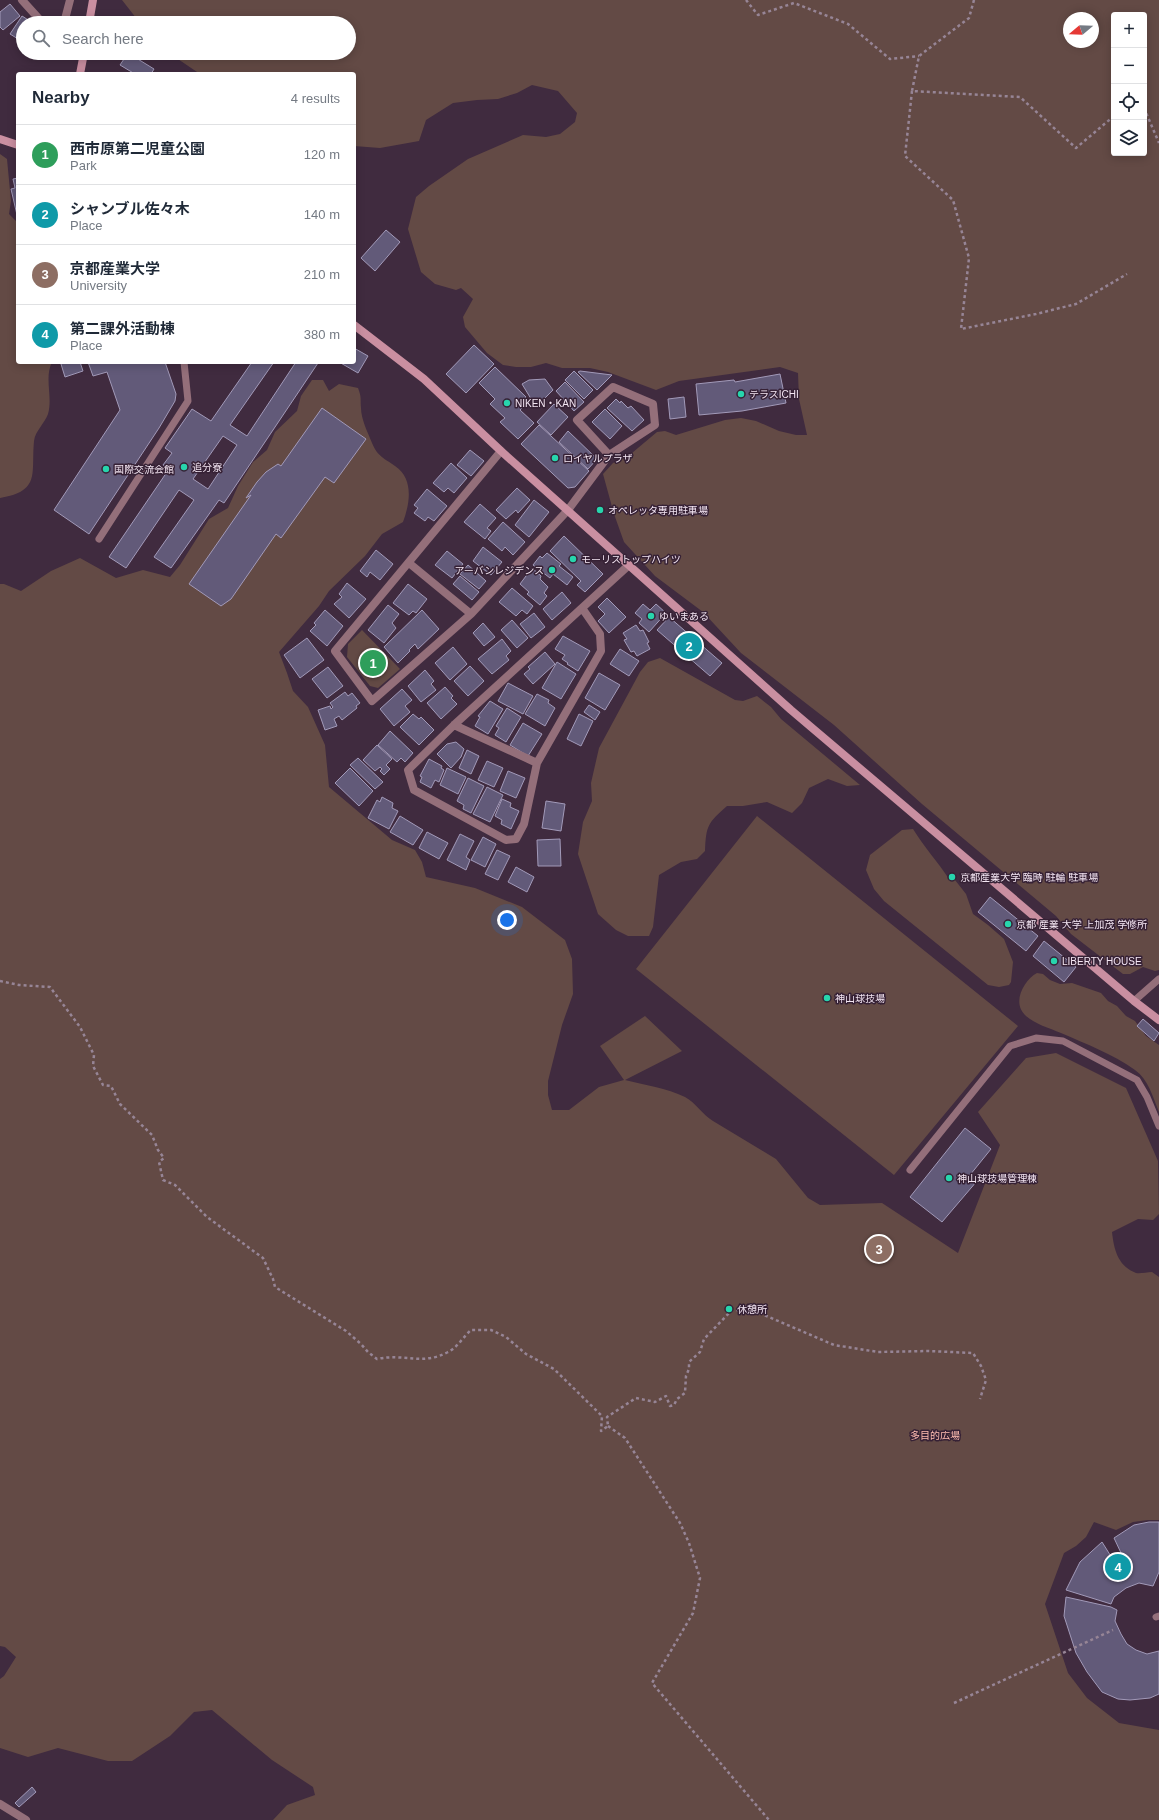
<!DOCTYPE html>
<html lang="en">
<head>
<meta charset="utf-8">
<style>
  :root { --surface:#fff; --page:#f6f6f7; --text:#1f2937; --muted:#747a83; --line:#e0e1e3; --accent:#7c3aed }
  body { margin:0; font-family:Helvetica,"Noto Sans JP",sans-serif; background:var(--page); color:var(--text) }
  .controls { position:absolute; right:12px; top:12px; display:grid; overflow:hidden; border-radius:4px; box-shadow:0 2px 10px #0003 }
  .controls button { width:36px; height:36px; display:grid; place-items:center; padding:0; border:0; border-bottom:1px solid var(--line); background:var(--surface); color:var(--text); font:20px sans-serif }
  .compass { position:absolute; left:1063px; top:12px; width:36px; height:36px; border-radius:50%; background:var(--surface); box-shadow:0 2px 10px #0003; rotate:251deg }
  .you { position:absolute; left:507px; top:920px; width:14px; height:14px; margin:-10px; border:3px solid #fff; border-radius:50%; background:#1a73e8; box-shadow:0 0 0 6px #1a73e833 }
  .badge { display:grid; place-items:center; width:26px; height:26px; border-radius:50%; background:var(--accent); color:#fff; font-size:13px; font-weight:700 }
  .pin { position:absolute; translate:-50% -50%; border:2px solid #fff; box-shadow:0 1px 4px #0006 }
  .list { margin:0; padding:0; list-style:none }
  h2 { display:flex; justify-content:space-between; align-items:center; height:52px; margin:0; padding:0 16px; font-size:17px }
  h2 small { font-size:13px; font-weight:400; color:var(--muted) }
  .list li { display:grid; grid-template-columns:26px 1fr auto; gap:12px; align-items:center; box-sizing:border-box; height:60px; padding:0 16px; border-top:1px solid var(--line) }
  .list b { display:block; font-size:15px; white-space:nowrap }
  .list p { margin:0; font-size:13px; white-space:nowrap; color:var(--muted) }
  .list em { font-size:13px; font-style:normal; color:var(--muted) }
  .icon { flex:none; width:22px; height:22px; fill:none; stroke:currentColor; stroke-width:2; stroke-linecap:round; stroke-linejoin:round }
  .map { position:relative; flex:none; width:1159px; height:1820px; overflow:hidden }
  .search { position:absolute; background:var(--surface); box-shadow:0 2px 10px #0003; left:16px; top:16px; width:340px; height:44px; display:flex; align-items:center; gap:10px; box-sizing:border-box; padding:0 14px; border-radius:22px; color:var(--muted); font-size:15px }
  .panel { position:absolute; background:var(--surface); box-shadow:0 2px 10px #0003; left:16px; top:72px; width:340px; height:292px; border-radius:4px }
  .map>svg:first-child { display:block }
</style>
</head>
<body>
<div class="map">
<svg width="1159" height="1820" viewBox="0 0 1159 1820">
  <rect width="100%" height="100%" fill="#402b3f"/>
  <path fill="#634a45" fill-rule="evenodd" d="M 122,0 L 1159,0 L 1159,970 L 1155,971 L 1143,967 L 1130,974 L 1123,974 L 1071,934 L 1056,916 L 922,804 L 834,725 L 741,653 L 703,612 L 655,576 L 624,542 L 614,514 L 603,474 L 613,463 L 632,453 L 657,432 L 665,431 L 676,435 L 725,420 L 741,418 L 756,421 L 779,431 L 796,435 L 807,435 L 799,399 L 798,373 L 780,367 L 679,381 L 656,390 L 608,372 L 590,368 L 562,368 L 546,363 L 531,367 L 516,367 L 503,365 L 487,353 L 465,327 L 463,317 L 473,299 L 461,288 L 456,290 L 435,284 L 421,272 L 408,229 L 416,197 L 429,186 L 468,159 L 523,135 L 546,137 L 560,134 L 575,122 L 577,113 L 558,91 L 532,85 L 517,93 L 498,99 L 477,100 L 453,103 L 426,120 L 419,141 L 380,148 L 354,146 L 354,74 L 200,74 L 169,53 L 349,53 L 349,23 L 140,23 ZM 1114,15 L 1144,15 L 1144,153 L 1114,153 ZM 1069,18 L 1093,18 L 1093,42 L 1069,42 Z
    M 0,154 L 7,159 L 11,201 L 9,214 L 18,223 L 18,362 L 52,362 C 44,378 53,397 48,414 C 45,423 35,431 34,441 C 31,474 41,491 0,498 Z
    M 312,380 L 323,380 L 329,391 L 339,384 L 358,388 C 362,399 360,398 361,408 C 361,419 368,433 372,443 C 378,457 384,458 395,466 C 414,479 410,503 403,522 L 382,534 L 365,556 L 329,591 L 319,606 L 279,652 L 287,673 L 293,691 L 308,707 L 325,745 L 329,787 L 392,840 L 415,850 L 422,862 L 426,877 L 475,888 L 522,907 L 565,940 L 572,959 L 573,994 L 562,1025 L 548,1081 L 548,1095 L 552,1110 L 569,1110 L 599,1087 L 624,1080 L 600,1046 L 645,1016 L 682,1051 L 625,1080 C 644,1085 667,1088 685,1097 C 696,1103 702,1114 713,1121 L 776,1159 L 808,1198 L 820,1205 L 882,1203 L 958,1253 L 1000,1145 L 978,1112 L 1026,1058 L 1056,1053 L 1126,1088 L 1158,1161 L 1159,1214 L 1153,1220 L 1138,1219 L 1112,1232 C 1114,1250 1118,1266 1136,1273 C 1140,1274 1147,1272 1152,1272 L 1159,1277 L 1159,1520 L 1148,1520 L 1133,1522 L 1116,1530 L 1094,1522 L 1086,1537 L 1076,1546 L 1064,1553 L 1045,1604 L 1068,1673 L 1087,1698 L 1119,1723 L 1159,1730 L 1159,1820 L 273,1820 L 287,1805 L 315,1795 L 313,1787 L 272,1760 L 212,1710 L 194,1712 L 170,1736 L 132,1761 L 108,1761 L 58,1748 L 28,1757 L 0,1748 L 0,1679 L 4,1676 L 16,1657 L 5,1647 L 0,1646 L 0,584 L 4,584 L 21,591 L 51,571 L 80,558 L 116,578 L 143,570 L 170,577 L 180,565 L 209,519 L 228,508 L 238,486 L 253,462 L 267,450 L 275,432 L 297,411 L 301,396 Z
    M 362,630 L 400,669 L 378,688 L 370,686 L 347,657 L 348,644 Z
    M 660,658 L 735,700 L 743,701 L 757,696 L 771,707 L 781,719 L 860,785 L 847,786 L 828,779 L 809,788 L 802,803 L 792,813 L 767,802 L 743,806 L 727,806 C 708,823 706,825 705,851 L 697,859 L 681,862 L 659,875 L 653,927 L 649,936 L 628,936 L 616,930 L 598,914 L 578,854 L 583,822 L 592,801 L 591,783 L 599,748 L 640,672 L 648,662 Z
    M 757,816 L 1018,1026 L 894,1175 L 636,969 Z
    M 913,829 C 924,847 938,862 949,879 L 955,880 L 966,894 L 973,914 L 988,925 L 1004,939 L 1013,962 L 1011,982 L 1009,985 L 999,987 L 988,985 L 884,901 L 874,889 L 866,870 L 870,855 L 902,830 Z
    M 1037,973 L 1043,974 L 1050,980 L 1060,984 L 1072,983 L 1101,993 L 1108,1001 L 1117,1006 L 1126,1016 L 1135,1021 L 1146,1036 L 1159,1045 L 1159,1112 C 1153,1097 1148,1079 1135,1070 C 1113,1054 1086,1044 1061,1033 C 1049,1028 1035,1024 1026,1016 C 1011,1003 1024,980 1037,973 Z"/>
  <path fill="#625a79" stroke="#a29ab9" fill-rule="evenodd" d="M 10,4 L 20,16 L 3,30 L 0,27 L 0,12 Z
    M 22,16 L 33,23 L 23,23 L 23,42 L 10,34 Z
    M 128,53 L 154,69 L 151,74 L 135,74 L 120,65 Z
    M 18,178 L 18,215 L 17,215 L 11,189 L 15,188 L 13,179 Z
    M 386,230 L 400,242 L 375,271 L 361,258 Z
    M 474,345 L 494,364 L 466,393 L 446,374 Z
    M 354,348 L 368,356 L 358,373 L 339,362 L 354,362 Z
    M 66,362 L 80,362 L 83,371 L 65,377 L 61,364 Z
    M 88,362 L 165,362 L 176,394 L 175,401 L 159,428 L 89,534 L 54,510 L 120,410 L 107,372 L 93,376 Z
    M 252,362 L 274,362 L 230,425 L 247,436 L 296,362 L 318,363 L 224,503 L 219,500 L 171,568 L 154,557 L 194,500 L 179,490 L 126,568 L 109,557 L 169,469 L 163,465 L 172,453 L 165,448 L 192,409 L 211,421 ZM 223,436 L 237,445 L 208,489 L 193,479 Z
    M 495,367 L 526,397 L 522,402 L 525,405 L 520,410 L 534,423 L 518,439 L 500,422 L 505,418 L 490,404 L 495,399 L 479,383 Z
    M 574,371 L 593,390 L 584,399 L 565,380 Z
    M 580,371 L 612,375 L 597,390 L 578,372 Z
    M 780,374 L 786,403 L 742,411 L 699,415 L 696,384 L 734,380 L 735,382 Z
    M 545,379 L 553,390 L 536,407 L 522,384 L 529,380 Z
    M 565,382 L 584,402 L 574,411 L 556,391 Z
    M 684,397 L 686,417 L 670,419 L 668,399 Z
    M 616,399 L 620,403 L 621,401 L 628,408 L 631,406 L 644,420 L 632,431 L 607,408 Z
    M 554,404 L 568,417 L 551,435 L 537,422 Z
    M 322,408 L 366,439 L 334,483 L 325,477 L 281,538 L 276,534 L 231,599 L 221,606 L 189,584 L 251,495 L 246,498 L 257,482 L 266,472 L 278,464 L 281,466 Z
    M 605,409 L 622,426 L 610,439 L 592,422 Z
    M 539,425 L 589,471 L 575,487 L 568,488 L 521,444 Z
    M 568,431 L 597,459 L 588,469 L 559,442 Z
    M 470,450 L 484,461 L 471,476 L 457,465 Z
    M 451,463 L 467,478 L 454,493 L 448,488 L 444,492 L 433,483 Z
    M 517,488 L 530,500 L 518,513 L 516,510 L 506,519 L 496,510 Z
    M 427,489 L 447,506 L 434,521 L 428,517 L 425,521 L 414,513 L 418,508 L 414,505 Z
    M 534,500 L 549,512 L 529,537 L 515,525 Z
    M 480,504 L 496,518 L 487,528 L 491,531 L 485,539 L 464,522 Z
    M 503,522 L 525,542 L 513,555 L 505,547 L 502,551 L 488,539 Z
    M 564,536 L 603,574 L 585,592 L 577,585 L 581,581 L 550,551 Z
    M 483,547 L 502,562 L 491,575 L 473,561 Z
    M 376,550 L 393,564 L 380,580 L 370,572 L 367,577 L 360,571 Z
    M 447,551 L 463,564 L 452,578 L 435,565 Z
    M 547,553 L 561,564 L 559,566 L 573,577 L 567,585 L 553,574 L 550,578 L 533,565 L 540,556 L 542,558 Z
    M 468,565 L 486,581 L 479,589 L 460,574 Z
    M 532,568 L 541,576 L 540,579 L 548,587 L 544,593 L 547,596 L 540,605 L 527,594 L 529,592 L 520,584 Z
    M 460,576 L 479,592 L 472,600 L 453,584 Z
    M 347,583 L 366,599 L 349,618 L 334,604 L 342,597 L 339,594 Z
    M 408,584 L 427,599 L 416,613 L 413,611 L 409,615 L 393,603 Z
    M 512,588 L 533,606 L 527,614 L 522,610 L 516,616 L 499,602 Z
    M 562,592 L 571,603 L 552,620 L 543,609 Z
    M 607,598 L 626,617 L 609,633 L 598,621 L 605,614 L 598,607 Z
    M 643,604 L 650,610 L 656,604 L 666,613 L 649,632 L 639,623 L 642,619 L 635,613 Z
    M 388,605 L 399,614 L 392,623 L 396,628 L 384,643 L 368,630 Z
    M 325,610 L 343,626 L 327,646 L 310,631 L 316,625 L 314,623 Z
    M 422,610 L 439,629 L 418,649 L 415,644 L 409,650 L 410,651 L 398,663 L 384,647 Z
    M 534,613 L 545,627 L 531,638 L 520,624 Z
    M 669,617 L 722,663 L 710,676 L 657,630 Z
    M 512,620 L 528,638 L 517,648 L 501,630 Z
    M 483,623 L 495,637 L 484,646 L 473,633 Z
    M 636,625 L 640,631 L 643,630 L 649,642 L 647,643 L 650,649 L 637,656 L 634,651 L 631,652 L 624,640 L 627,639 L 623,633 Z
    M 563,636 L 590,651 L 578,671 L 567,664 L 568,663 L 562,659 L 565,655 L 555,649 Z
    M 307,638 L 324,660 L 300,678 L 284,655 Z
    M 502,639 L 511,651 L 506,656 L 509,660 L 492,674 L 478,659 Z
    M 453,647 L 467,664 L 450,680 L 435,663 Z
    M 620,649 L 639,661 L 629,676 L 610,664 Z
    M 545,652 L 555,664 L 533,684 L 524,674 L 530,669 L 528,667 Z
    M 557,662 L 576,674 L 561,699 L 542,688 Z
    M 470,666 L 484,681 L 468,696 L 454,681 Z
    M 328,667 L 343,686 L 327,698 L 312,679 Z
    M 425,670 L 434,681 L 431,684 L 436,690 L 421,702 L 408,686 Z
    M 599,673 L 620,685 L 605,710 L 585,698 Z
    M 508,683 L 533,696 L 523,714 L 498,701 Z
    M 445,687 L 453,696 L 451,698 L 457,704 L 441,719 L 427,703 Z
    M 402,689 L 412,700 L 405,706 L 410,712 L 394,726 L 380,709 Z
    M 345,692 L 348,696 L 352,693 L 360,703 L 356,706 L 357,708 L 342,720 L 339,716 L 334,719 L 337,726 L 325,730 L 318,710 L 330,706 L 331,709 L 333,707 L 330,703 Z
    M 537,694 L 549,700 L 548,703 L 555,708 L 545,726 L 525,714 Z
    M 490,701 L 503,709 L 488,734 L 475,726 L 480,717 L 478,716 Z
    M 589,705 L 600,712 L 595,720 L 584,712 Z
    M 507,708 L 521,717 L 506,742 L 495,735 L 499,728 L 496,726 Z
    M 413,714 L 419,719 L 421,717 L 434,730 L 419,745 L 400,727 Z
    M 579,714 L 593,721 L 581,746 L 567,739 Z
    M 523,723 L 542,734 L 528,756 L 510,745 Z
    M 390,731 L 413,753 L 405,762 L 401,758 L 397,762 L 378,745 Z
    M 456,742 L 464,749 L 461,757 L 451,768 L 437,754 L 447,744 Z
    M 377,745 L 392,759 L 386,765 L 390,769 L 384,775 L 380,771 L 382,769 L 380,767 L 375,771 L 363,760 Z
    M 467,750 L 479,756 L 471,774 L 459,768 Z
    M 358,758 L 383,782 L 375,789 L 350,765 Z
    M 429,759 L 442,766 L 441,768 L 444,770 L 439,782 L 435,780 L 431,788 L 420,782 L 422,777 L 420,776 Z
    M 487,761 L 503,768 L 494,787 L 478,780 Z
    M 350,768 L 373,791 L 359,806 L 335,783 Z
    M 447,768 L 466,777 L 458,794 L 440,785 Z
    M 508,771 L 525,778 L 516,798 L 500,791 Z
    M 468,778 L 484,786 L 471,813 L 463,809 L 464,805 L 457,801 Z
    M 487,787 L 503,795 L 490,822 L 473,814 Z
    M 382,797 L 393,803 L 392,808 L 398,811 L 389,829 L 368,818 L 377,800 L 380,802 Z
    M 502,799 L 511,803 L 510,807 L 519,811 L 511,829 L 501,824 L 502,820 L 495,816 Z
    M 546,801 L 565,804 L 561,831 L 542,828 Z
    M 400,816 L 423,830 L 413,845 L 390,832 Z
    M 427,832 L 448,843 L 439,859 L 419,848 Z
    M 460,834 L 474,841 L 466,857 L 470,860 L 466,870 L 447,860 Z
    M 483,837 L 496,844 L 485,867 L 471,860 Z
    M 560,839 L 561,866 L 538,866 L 537,840 Z
    M 497,850 L 510,856 L 498,880 L 485,874 Z
    M 516,867 L 534,877 L 527,892 L 508,882 Z
    M 990,897 L 1038,936 L 1026,951 L 978,912 Z
    M 1044,941 L 1076,967 L 1064,982 L 1033,956 Z
    M 1143,1019 L 1159,1033 L 1154,1041 L 1137,1026 Z
    M 965,1128 L 991,1149 L 970,1175 L 977,1181 L 942,1222 L 910,1197 Z
    M 1149,1522 L 1159,1522 L 1159,1572 L 1153,1586 L 1139,1583 L 1126,1588 L 1114,1597 L 1111,1604 L 1066,1590 L 1080,1562 L 1102,1542 L 1112,1558 L 1122,1555 L 1114,1538 L 1134,1525 Z
    M 1066,1597 L 1111,1607 L 1117,1610 L 1115,1621 L 1121,1634 L 1127,1644 L 1136,1650 L 1147,1654 L 1159,1651 L 1159,1694 L 1150,1698 L 1130,1700 L 1118,1699 L 1102,1692 L 1087,1672 L 1076,1653 L 1064,1616 Z
    M 32,1787 L 36,1792 L 19,1807 L 15,1803 Z"/>
  <g fill="none" stroke-linecap="round" stroke-linejoin="round">
    <path stroke="#978596" stroke-width="2.5" stroke-dasharray="3 3" stroke-linecap="butt" d="M 746,0 L 758,15 L 794,3 L 848,24 L 890,59 L 919,56
      M 974,0 L 969,18 L 919,56 L 912,91 L 1020,97 L 1076,148 L 1114,116
      M 912,91 L 905,156 L 953,200 L 969,258 L 961,329 L 1036,314 L 1076,304 L 1127,274
      M 1144,108 L 1159,143
      M 0,981 L 19,985 L 50,987 L 80,1027 L 94,1055 L 93,1066 L 103,1085 L 111,1086 L 120,1104 L 152,1135 L 158,1150 L 164,1158 L 159,1162 L 163,1180 L 175,1185 L 207,1217 L 263,1258 L 273,1279 L 275,1287 L 346,1331 L 361,1344 L 368,1352 L 377,1359 C 404,1353 422,1366 448,1352 C 457,1348 464,1336 471,1330 L 491,1330 L 506,1337 L 526,1354 L 554,1369 L 602,1416 L 601,1431 L 608,1426 L 607,1417 L 636,1398 L 655,1402 L 666,1396 L 670,1406 L 674,1405 L 677,1399 L 685,1393 L 686,1376 L 689,1369 L 689,1362 L 700,1352 L 704,1339 L 732,1310 L 741,1310 L 741,1305 L 834,1345 L 878,1352 L 928,1351 L 973,1353 L 981,1366 L 986,1380 L 980,1399
      M 608,1426 L 625,1438 L 680,1523 L 689,1543 L 700,1578 L 693,1613 L 652,1683 L 769,1820
      M 954,1703 L 1113,1630"/>
    <path stroke="#946f7a" stroke-width="7" d="M 99,539 L 188,401 L 184,362
      M 1134,1001 L 1159,979
      M 910,1170 L 1010,1046 L 1036,1038 L 1063,1041 L 1137,1080 L 1147,1097 L 1159,1126
      M 1156,1617 L 1159,1616"/>
    <path stroke="#946f7a" stroke-width="8" d="M 22,0 L 40,20 L 48,23
      M 64,23 L 70,0
      M 409,563 L 471,614 L 372,701 L 335,651 L 501,451
      M 471,614 L 568,510 L 609,455 L 655,425 L 653,404 L 613,387 L 577,420 L 609,455
      M 454,725 L 537,763 L 524,824 L 516,839 L 506,840 L 414,790 L 408,770 L 454,725 L 629,565
      M 537,763 L 601,651 L 600,634 L 582,608
      M 0,1804 L 26,1820"/>
    <path stroke="#ca8fa1" stroke-width="8" d="M 89,23 L 93,0
      M 80,74 L 84,53
      M 0,139 L 18,145
      M 354,325 L 424,379 L 501,451 L 791,710 L 1134,1001 L 1159,1020"/>
  </g>
  <g fill="#27d5ad" stroke="#362135" stroke-width="1.5">
    <circle cx="741" cy="394" r="4"/>
    <circle cx="507" cy="403" r="4"/>
    <circle cx="555" cy="458" r="4"/>
    <circle cx="184" cy="467" r="4"/>
    <circle cx="106" cy="469" r="4"/>
    <circle cx="600" cy="510" r="4"/>
    <circle cx="573" cy="559" r="4"/>
    <circle cx="552" cy="570" r="4"/>
    <circle cx="651" cy="616" r="4"/>
    <circle cx="952" cy="877" r="4"/>
    <circle cx="1008" cy="924" r="4"/>
    <circle cx="1054" cy="961" r="4"/>
    <circle cx="827" cy="998" r="4"/>
    <circle cx="949" cy="1178" r="4"/>
    <circle cx="729" cy="1309" r="4"/>
  </g>
  <g text-anchor="middle" dominant-baseline="central" stroke-width="3" stroke-linejoin="round" paint-order="stroke">
    <g font-size="10" fill="#f4e6f3" stroke="#362135" text-anchor="start">
      <text x="749" y="394">テラスICHI</text>
      <text x="515" y="403">NIKEN・KAN</text>
      <text x="563" y="458">ロイヤルプラザ</text>
      <text x="192" y="467">追分寮</text>
      <text x="114" y="469">国際交流会館</text>
      <text x="608" y="510">オペレッタ専用駐車場</text>
      <text x="581" y="559">モーリストップハイツ</text>
      <text x="544" y="570" text-anchor="end">アーバンレジデンス</text>
      <text x="659" y="616">ゆいまある</text>
      <text x="960" y="877">京都産業大学 臨時 駐輪 駐車場</text>
      <text x="1016" y="924">京都 産業 大学 上加茂 学修所</text>
      <text x="1062" y="961">LIBERTY HOUSE</text>
      <text x="835" y="998">神山球技場</text>
      <text x="957" y="1178">神山球技場管理棟</text>
      <text x="737" y="1309">休憩所</text>
    </g>
    <g font-size="10" fill="#febcb0" stroke="#362135">
      <text x="935" y="1435">多目的広場</text>
    </g>
  </g>
</svg>
<div class="controls">
<button>+</button>
<button>−</button>
<button><svg class="icon" aria-label="locate" viewBox="0 0 24 24"><circle cx="12" cy="12" r="6"/><path d="M12 2v4M12 18v4M2 12h4M18 12h4"/></svg></button>
<button><svg class="icon" aria-label="layers" viewBox="0 0 24 24"><path d="M12 4l9 5-9 5-9-5zM3 14l9 5 9-5"/></svg></button>
</div>
<svg class="compass" viewBox="-18 -18 36 36"><path d="M0-13l5 13h-10z" fill="#e53935"/><path d="M0 13l5-13h-10z" fill="#747a83"/></svg>
<div class="you"></div>
<div class="pin badge" style="left:373px;top:663px;background:#2e9e5b">1</div>
<div class="pin badge" style="left:689px;top:646px;background:#0f9aa8">2</div>
<div class="pin badge" style="left:879px;top:1249px;background:#8d6e63">3</div>
<div class="pin badge" style="left:1118px;top:1567px;background:#0f9aa8">4</div>
<div class="search"><svg class="icon" aria-label="search" viewBox="0 0 24 24"><circle cx="10" cy="10" r="6"/><path d="M15 15l6 6"/></svg>Search here</div>
<section class="panel">
<h2>Nearby<small>4 results</small></h2>
<ul class="list">
<li><span class="badge" style="background:#2e9e5b">1</span><div><b>西市原第二児童公園</b><p>Park</p></div><em>120 m</em></li>
<li><span class="badge" style="background:#0f9aa8">2</span><div><b>シャンブル佐々木</b><p>Place</p></div><em>140 m</em></li>
<li><span class="badge" style="background:#8d6e63">3</span><div><b>京都産業大学</b><p>University</p></div><em>210 m</em></li>
<li><span class="badge" style="background:#0f9aa8">4</span><div><b>第二課外活動棟</b><p>Place</p></div><em>380 m</em></li>
</ul>
</section>
</div>
</body>
</html>
